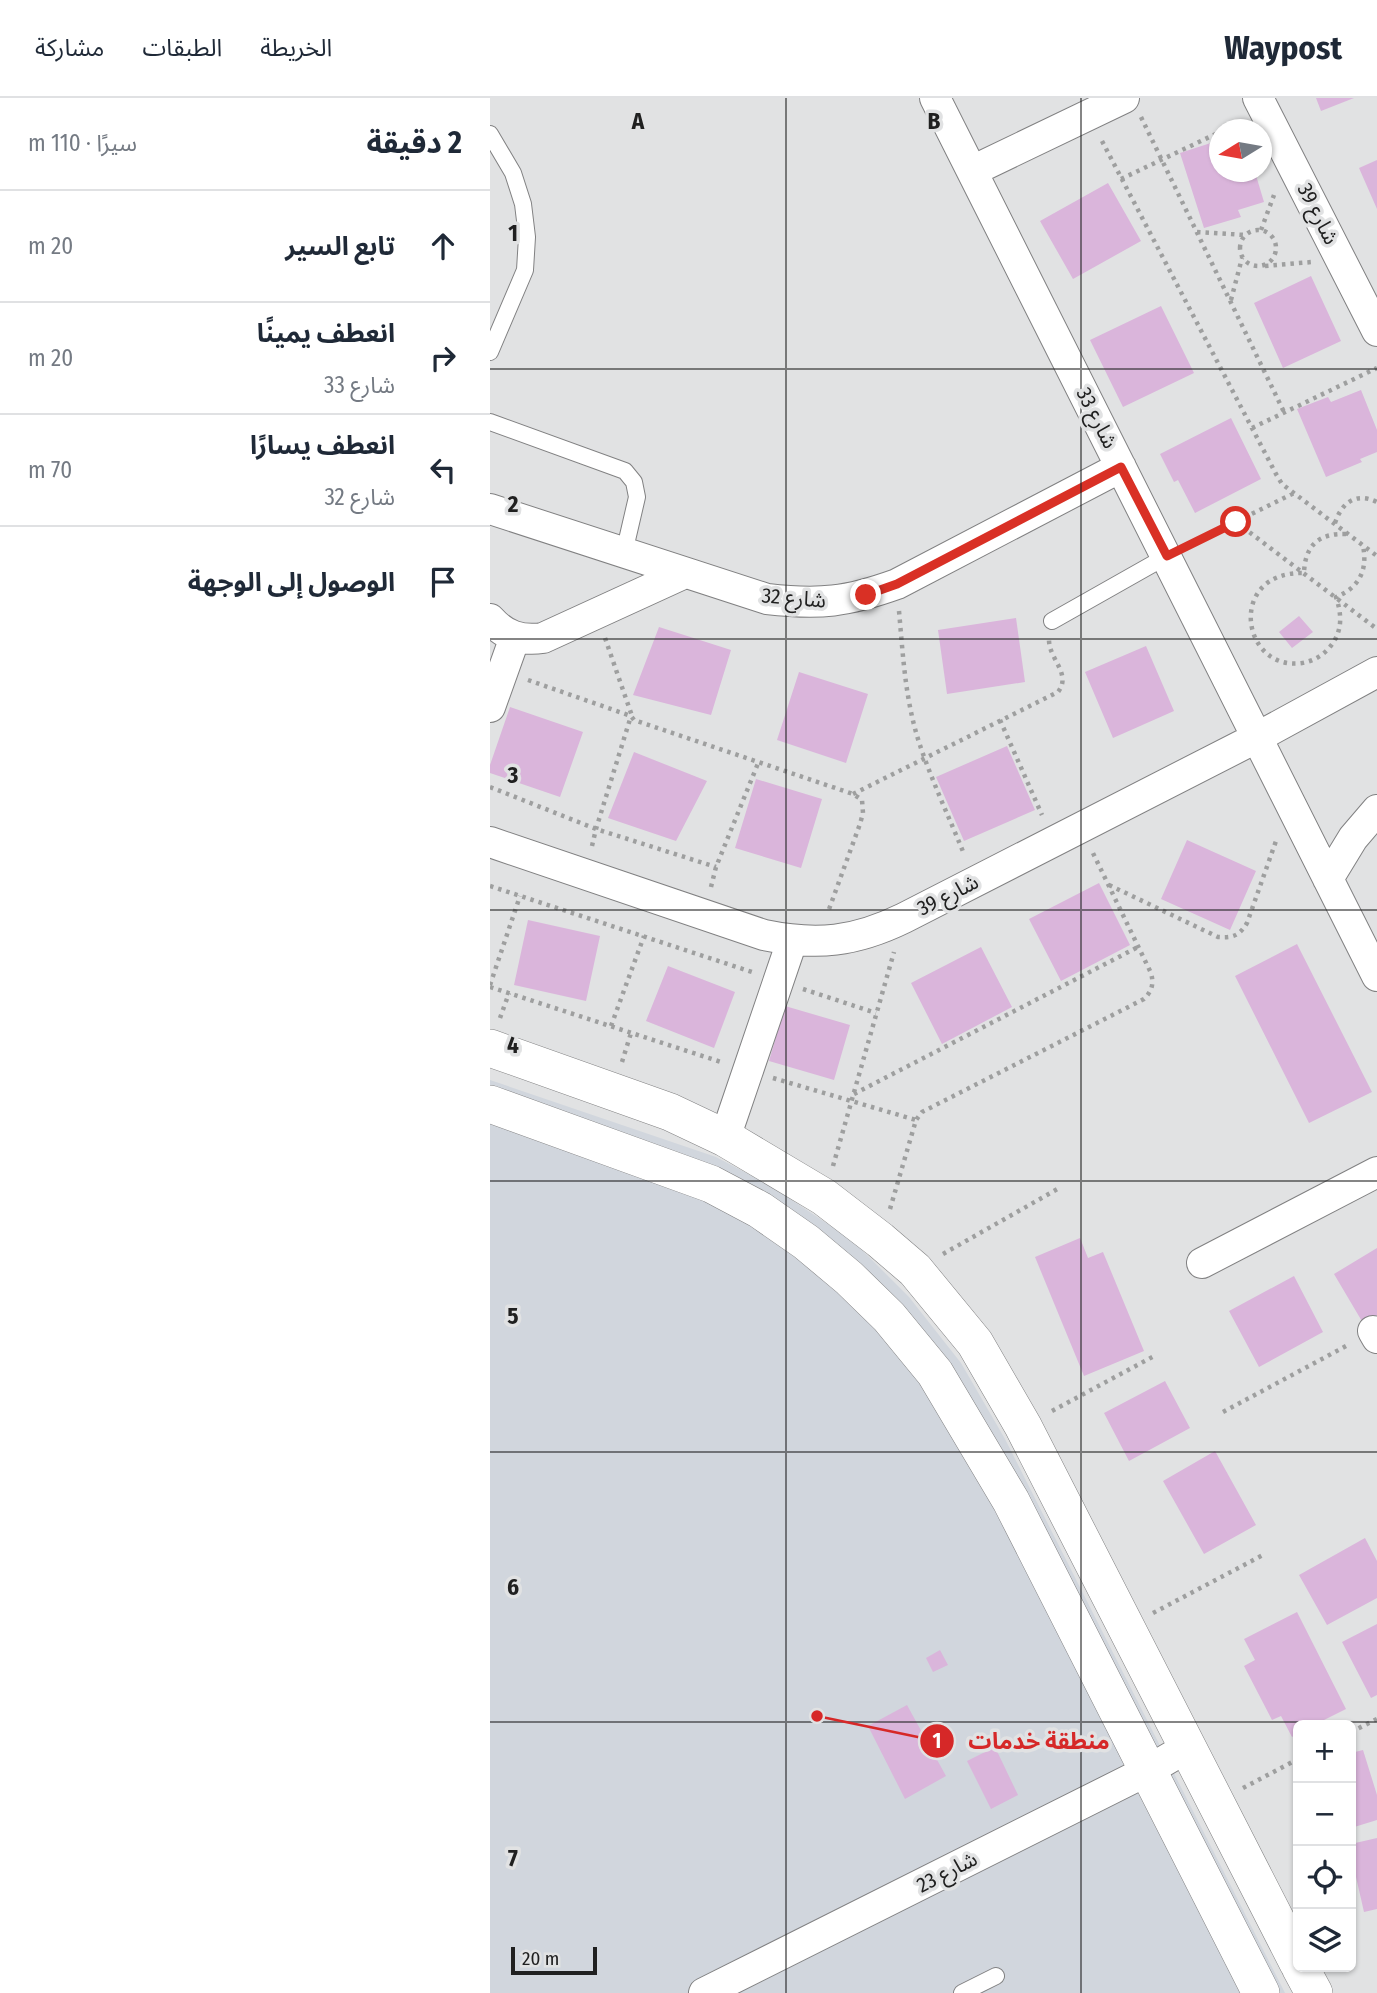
<!DOCTYPE html>
<html lang="ar">
<head>
<meta charset="utf-8">
<style>
  :root { --surface:#fff; --page:#f2f2f3; --text:#1f2937; --muted:#747a83; --line:#e0e1e3 }
  body { margin:0; font-family:"Fira Sans Condensed","Noto Sans Arabic",sans-serif; background:var(--page); color:var(--text); direction:rtl }
  .controls { position:absolute; right:21px; bottom:21px; display:grid; overflow:hidden; border-radius:10px; box-shadow:0 2px 5px #0004 }
  .controls button { width:63px; height:63px; display:grid; place-items:center; padding:0; border:0; border-bottom:2px solid var(--line); background:var(--surface); color:var(--text); font:35px sans-serif }
  .compass { position:absolute; left:719px; top:21px; width:63px; height:63px; border-radius:50%; background:var(--surface); box-shadow:0 2px 5px #0004; rotate:259deg }
  .scale { position:absolute; left:21px; bottom:18px; width:86px; box-sizing:border-box; padding-left:7px; border:4px solid #202020; border-top:0; font-size:19px; line-height:24px; white-space:nowrap; color:#202020; -webkit-text-stroke:5px #e1e2e3; paint-order:stroke }
  .stop { position:absolute; width:21px; height:21px; margin:-16px; border:5px solid #d93025; border-radius:50%; background:#fff }
  .stop.end { background:#d93025; border-color:#fff; box-shadow:0 2px 7px #0008 }
  .list { margin:0; padding:0; list-style:none }
  h2 { display:flex; justify-content:space-between; align-items:center; height:91px; margin:0; padding:0 28px; font-size:30px }
  h2 small { font-size:23px; font-weight:400; color:var(--muted) }
  .list li { display:grid; grid-template-columns:46px 1fr auto; gap:21px; align-items:center; box-sizing:border-box; height:112px; padding:0 28px; border-top:2px solid var(--line) }
  .list b { display:block; font-size:26px; white-space:nowrap }
  .list p { margin:0; font-size:23px; white-space:nowrap; color:var(--muted) }
  .list em { font-size:23px; font-style:normal; color:var(--muted) }
  .icon { flex:none; width:38px; height:38px; fill:none; stroke:currentColor; stroke-width:2; stroke-linecap:round; stroke-linejoin:round }
  .map { position:relative; flex:none; width:887px; height:1895px; overflow:hidden; direction:ltr }
  header { display:flex; align-items:center; gap:42px; box-sizing:border-box; height:98px; padding:0 35px; background:var(--surface); border-bottom:2px solid var(--line) }
  header strong { font-size:33px }
  nav { display:flex; gap:38px; margin-inline-start:auto; font-size:24px }
  main { display:flex }
  aside { flex:1; background:var(--surface) }
  .map>svg:first-child { display:block }
</style>
</head>
<body>
<header>
<strong>Waypost</strong>
<nav><a>الخريطة</a><a>الطبقات</a><a>مشاركة</a></nav>
</header>
<main>
<div class="map">
<svg width="887" height="1895" viewBox="0 0 887 1895">
  <rect width="100%" height="100%" fill="#e1e2e3"/>
  <path fill="#d1d6dd" d="M 0,982 L 226,1059 L 279,1087 L 362,1142 L 419,1199 L 471,1265 L 515,1341 L 795,1895 L 0,1895 Z"/>
  <path fill="#dab5db" d="M 826,0 L 864,0 L 831,13 Z
    M 730,42 L 730,74 L 765,74 L 774,104 L 748,112 L 751,119 L 714,130 L 690,55 Z
    M 887,62 L 887,111 L 869,70 Z
    M 618,85 L 651,143 L 583,181 L 550,123 Z
    M 821,178 L 851,243 L 793,270 L 764,205 Z
    M 671,208 L 704,275 L 633,309 L 600,242 Z
    M 871,292 L 887,332 L 887,354 L 870,361 L 872,364 L 836,379 L 807,311 L 838,299 L 841,304 Z
    M 741,320 L 771,381 L 705,415 L 688,382 L 684,384 L 670,356 Z
    M 809,518 L 823,534 L 802,550 L 789,534 Z
    M 526,520 L 535,584 L 457,596 L 448,532 Z
    M 169,529 L 241,552 L 221,617 L 143,597 Z
    M 656,548 L 684,613 L 623,640 L 595,574 Z
    M 309,574 L 378,596 L 356,665 L 287,642 Z
    M 20,609 L 93,634 L 70,699 L 0,675 L 0,667 Z
    M 517,648 L 545,712 L 474,743 L 446,679 Z
    M 144,654 L 217,683 L 186,743 L 118,720 Z
    M 266,681 L 332,701 L 311,770 L 245,750 Z
    M 697,742 L 766,773 L 740,832 L 671,801 Z
    M 609,785 L 640,847 L 571,883 L 539,821 Z
    M 38,822 L 110,838 L 96,903 L 24,887 Z
    M 807,846 L 882,994 L 819,1025 L 745,878 Z
    M 491,849 L 522,909 L 452,946 L 421,885 Z
    M 178,868 L 245,894 L 224,950 L 156,923 Z
    M 295,908 L 360,927 L 344,982 L 279,963 Z
    M 590,1140 L 598,1160 L 613,1154 L 654,1253 L 594,1278 L 545,1159 Z
    M 887,1150 L 887,1217 L 873,1225 L 844,1176 Z
    M 804,1178 L 833,1234 L 769,1269 L 739,1213 Z
    M 675,1283 L 700,1330 L 639,1363 L 614,1315 Z
    M 725,1353 L 766,1427 L 714,1456 L 673,1383 Z
    M 875,1440 L 887,1463 L 887,1500 L 837,1527 L 809,1477 Z
    M 807,1514 L 856,1611 L 824,1627 L 808,1627 L 808,1635 L 802,1639 L 791,1618 L 782,1622 L 754,1568 L 765,1562 L 754,1541 Z
    M 887,1526 L 887,1597 L 881,1600 L 852,1544 Z
    M 450,1552 L 458,1567 L 443,1574 L 436,1560 Z
    M 417,1607 L 456,1678 L 415,1701 L 378,1628 Z
    M 505,1649 L 528,1697 L 501,1711 L 477,1663 Z
    M 873,1652 L 887,1697 L 887,1722 L 861,1730 L 861,1655 Z
    M 887,1740 L 887,1811 L 874,1814 L 861,1757 L 861,1746 Z"/>
  <g fill="none" stroke-linecap="round" stroke-linejoin="round">
    <defs>
      <path id="service" d="M 0,36 L 23,75 L 33,106 L 37,139 L 35,172 L 0,254
        M 0,324 L 135,373 L 144,384 L 147,399 L 134,455
        M 562,523 L 677,458
        M 472,1895 L 506,1878"/>
      <path id="minor" d="M 445,0 L 887,878
        M 768,0 L 887,233
        M 482,73 L 634,0
        M 0,411 L 277,501 C 330,507 357,504 407,486 L 631,369
        M 0,521 C 15,538 31,543 53,540 L 195,475
        M 0,609 L 25,539
        M 0,744 L 274,837 C 327,848 365,844 414,820 L 766,640 L 887,574
        M 838,781 L 863,740 L 887,712
        M 235,1040 L 302,843
        M 712,1165 L 887,1074
        M 883,1233 L 887,1240
        M 214,1895 L 657,1673 L 698,1649"/>
      <path id="tertiary" d="M 0,950 L 180,1014 L 235,1040 L 334,1099 L 390,1142 L 425,1172 L 485,1245 L 533,1328 L 808,1865
        M 0,1006 L 221,1086 L 270,1112 L 316,1144 L 359,1180 L 399,1219 L 445,1275 L 521,1403 L 771,1895
        M 810,1869 L 824,1895"/>
    </defs>
    <use href="#service" stroke="#818182" stroke-width="18"/>
    <use href="#minor" stroke="#818182" stroke-width="32"/>
    <use href="#tertiary" stroke="#818182" stroke-width="38"/>
    <path stroke="#9e9f9f" stroke-width="4.5" stroke-dasharray="3.5 5" stroke-linecap="butt" d="M 651,19 L 794,314
      M 735,32 L 749,25
      M 612,43 L 786,376 L 792,386 L 887,458
      M 631,81 L 730,34
      M 771,132 L 784,97
      M750 150a18 18 0 1 1 36 0a18 18 0 1 1-36 0Z
      M 707,134 L 755,137
      M 775,168 L 822,164
      M 741,202 L 752,160
      M 762,330 L 887,270
      M 746,424 L 887,531
      M 845,425 C 852,404 866,394 887,404
      M 856,436 C 828,435 815,448 814,475 C 736,473 751,574 812,565 C 823,563 832,558 839,550 C 853,534 852,517 846,499 C 869,490 878,472 873,448
      M 701,446 L 804,395
      M 409,513 C 413,557 415,599 428,641 C 440,679 459,719 474,756
      M 115,540 L 142,618
      M 38,582 L 141,618 L 144,622 L 363,696 L 372,702 L 373,715 L 370,726 L 338,814
      M 510,622 L 552,717
      M 0,689 L 106,731 L 226,769
      M 363,696 L 568,594 C 582,576 559,561 559,542
      M 102,748 L 106,731 L 141,618
      M 619,787 L 728,839 C 743,840 749,838 757,825 L 786,743
      M 0,788 L 262,874
      M 221,789 L 226,769 L 269,663
      M 0,887 L 30,798
      M 0,889 L 231,964
      M 313,891 L 386,915
      M 10,920 L 19,895
      M 121,928 L 154,838
      M 132,964 L 141,935
      M 283,980 L 426,1022
      M 364,996 L 648,849
      M 343,1068 L 404,854
      M 400,1111 L 426,1022 L 432,1014 L 654,901 C 662,893 664,886 661,875 L 602,753
      M 453,1156 L 571,1089
      M 562,1313 L 666,1257
      M 733,1314 L 858,1247
      M 663,1515 L 773,1457
      M 861,1634 L 887,1621
      M 753,1690 L 808,1661"/>
    <use href="#service" stroke="#fff" stroke-width="16"/>
    <use href="#minor" stroke="#fff" stroke-width="30"/>
    <use href="#tertiary" stroke="#fff" stroke-width="37"/>
  </g>
  <g fill="none" stroke-linecap="round" stroke-linejoin="round">
    <path stroke="#d93025" stroke-width="9" d="M 376,497 L 407,486 L 631,369 L 677,458 L 746,424"/>
  </g>
  <path fill="none" stroke="#202020" stroke-width="2" stroke-opacity="0.55" d="M 296,0 L 296,1895M 591,0 L 591,1895M 0,271 L 887,271M 0,541 L 887,541M 0,812 L 887,812M 0,1083 L 887,1083M 0,1354 L 887,1354M 0,1624 L 887,1624"/>
  <g text-anchor="middle" dominant-baseline="central" stroke-width="7" stroke-linejoin="round" paint-order="stroke">
    <g font-size="21" fill="#202020" stroke="#e1e2e3">
      <text transform="translate(828 116) rotate(63)">شارع 39</text>
      <text transform="translate(607 320) rotate(63)">شارع 33</text>
      <text transform="translate(304 500) rotate(5)">شارع 32</text>
      <text transform="translate(458 797) rotate(-27)">شارع 39</text>
      <text transform="translate(457 1774) rotate(-27)">شارع 23</text>
    </g>
  </g>
  <g font-size="23" text-anchor="middle" font-weight="bold" fill="#202020" stroke="#e1e2e3" stroke-width="7" stroke-linejoin="round" paint-order="stroke">
    <text x="148" y="31">A</text>
    <text x="444" y="31">B</text>
    <text x="23" y="143">1</text>
    <text x="23" y="414">2</text>
    <text x="23" y="685">3</text>
    <text x="23" y="955">4</text>
    <text x="23" y="1226">5</text>
    <text x="23" y="1497">6</text>
    <text x="23" y="1768">7</text>
  </g>
  <path fill="none" stroke="#d62828" stroke-width="2.5" d="M327 1618L447 1643"/>
  <g fill="#d62828" stroke="#e1e2e3" stroke-width="2.5">
    <circle cx="327" cy="1618" r="7"/>
    <circle cx="447" cy="1643" r="18"/>
  </g>
  <g font-size="21" text-anchor="middle" font-weight="bold" fill="#fff">
    <text x="447" y="1650">1</text>
  </g>
  <g font-size="23" text-anchor="middle" font-weight="bold" fill="#d62828" stroke="#e1e2e3" stroke-width="7" stroke-linejoin="round" paint-order="stroke">
    <text x="549" y="1651">منطقة خدمات</text>
  </g>
</svg>
<div class="controls">
<button>+</button>
<button>−</button>
<button><svg class="icon" aria-label="locate" viewBox="0 0 24 24"><circle cx="12" cy="12" r="6"/><path d="M12 2v4M12 18v4M2 12h4M18 12h4"/></svg></button>
<button><svg class="icon" aria-label="layers" viewBox="0 0 24 24"><path d="M12 4l9 5-9 5-9-5zM3 14l9 5 9-5"/></svg></button>
</div>
<svg class="compass" viewBox="-18 -18 36 36"><path d="M0-13l5 13h-10z" fill="#e53935"/><path d="M0 13l5-13h-10z" fill="#747a83"/></svg>
<div class="scale">20 m</div>
<div class="stop" style="left:746px;top:424px"></div>
<div class="stop end" style="left:376px;top:497px"></div>
</div>
<aside>
<h2>2 دقيقة<small>سيرًا · 110 m</small></h2>
<ul class="list">
<li><svg class="icon" aria-label="ahead" viewBox="0 0 24 24"><path d="M12 20V5M6 11l6-6 6 6"/></svg><div><b>تابع السير</b></div><em>20 m</em></li>
<li><svg class="icon" aria-label="right" viewBox="0 0 24 24"><path d="M7 20v-9h11M14 6l5 5-5 5"/></svg><div><b>انعطف يمينًا</b><p>شارع 33</p></div><em>20 m</em></li>
<li><svg class="icon" aria-label="left" viewBox="0 0 24 24"><path d="M17 20v-9H6M10 6l-5 5 5 5"/></svg><div><b>انعطف يسارًا</b><p>شارع 32</p></div><em>70 m</em></li>
<li><svg class="icon" aria-label="arrive" viewBox="0 0 24 24"><path d="M6 21V4h12l-3 4 3 4H6"/></svg><div><b>الوصول إلى الوجهة</b></div></li>
</ul>
</aside>
</main>
</body>
</html>
